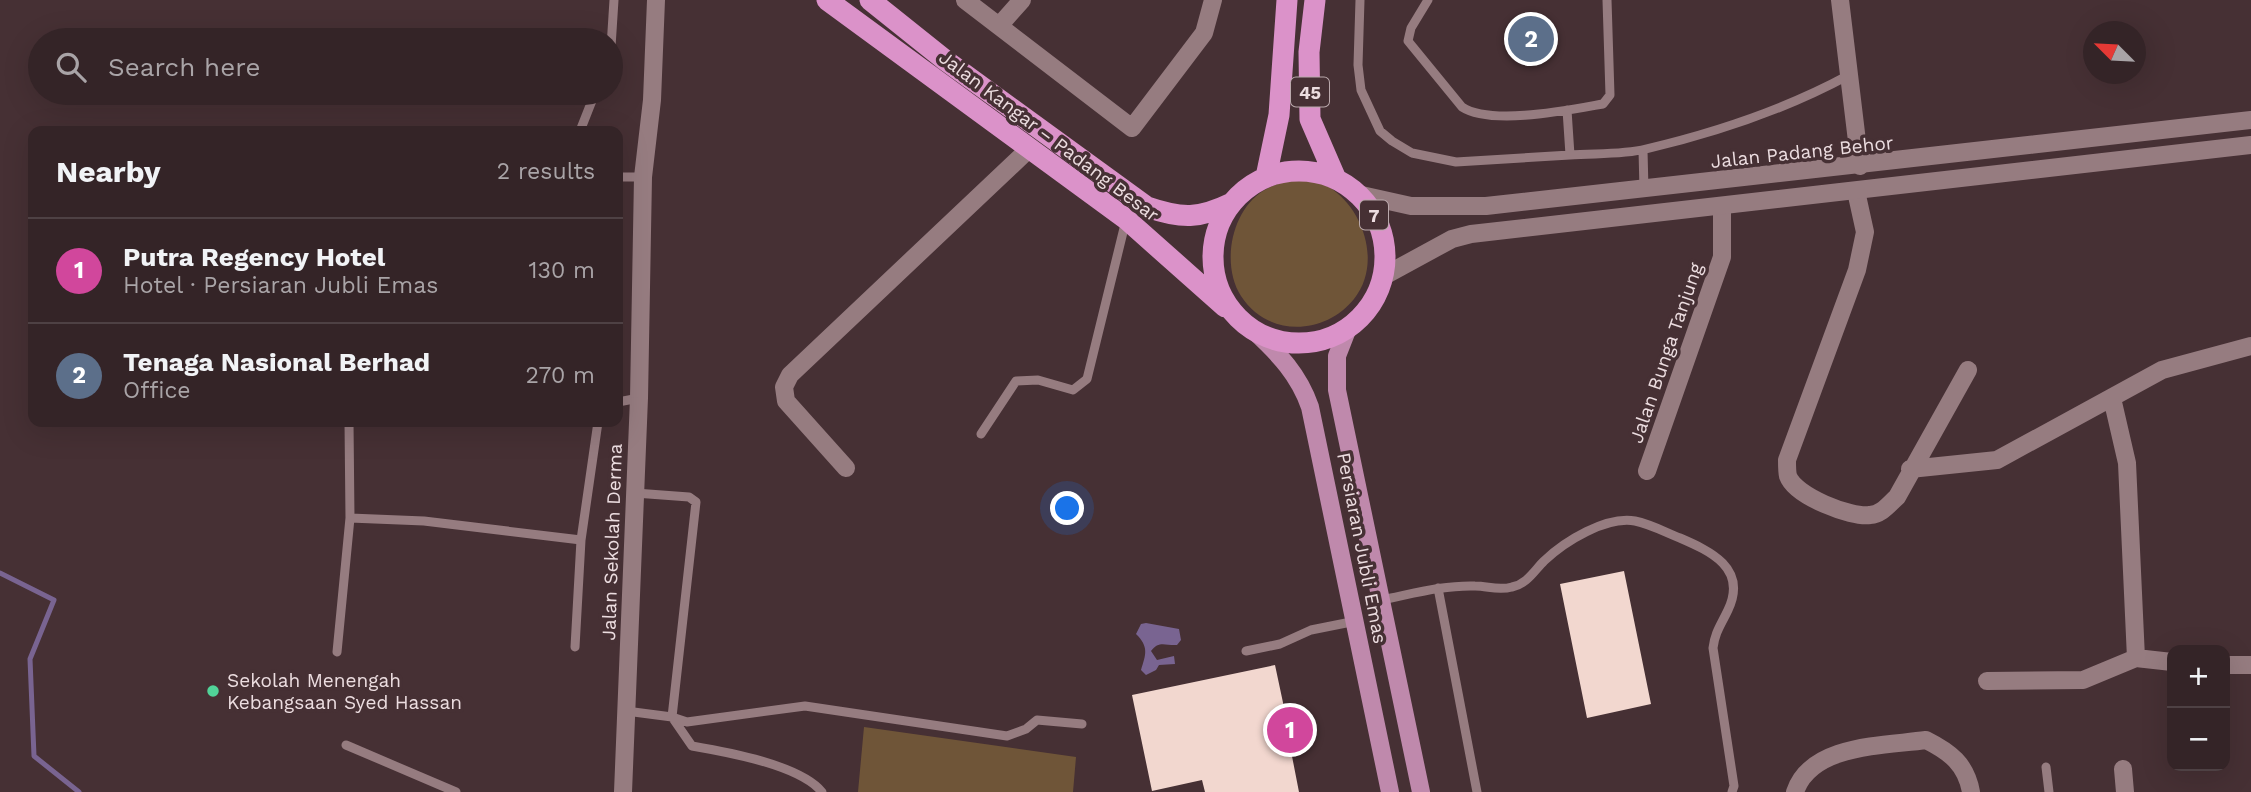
<!DOCTYPE html>
<html lang="en">
<head>
<meta charset="utf-8">
<style>
  :root { --surface:#342427; --page:#3c2c2f; --text:#f1f3f6; --muted:#a9a4a7; --line:#4e4144; --accent:#8abfa5 }
  body { margin:0; font-family:"Work Sans",sans-serif; background:var(--page); color:var(--text) }
  .controls { position:absolute; right:21px; bottom:21px; display:grid; overflow:hidden; border-radius:14px; box-shadow:0 7px 28px #0002 }
  .controls button { width:63px; height:63px; display:grid; place-items:center; padding:0; border:0; border-bottom:2px solid var(--line); background:var(--surface); color:var(--text); font:35px sans-serif }
  .compass { position:absolute; left:2083px; top:21px; width:63px; height:63px; border-radius:50%; background:var(--surface); box-shadow:0 7px 28px #0002; rotate:294deg }
  .you { position:absolute; left:1068px; top:509px; width:24px; height:24px; margin:-18px; border:5px solid #fff; border-radius:50%; background:#1a73e8; box-shadow:0 0 0 10px #1a73e833 }
  .badge { display:grid; place-items:center; width:46px; height:46px; border-radius:50%; background:var(--accent); color:#fff; font-size:23px; font-weight:700 }
  .pin { position:absolute; translate:-50% -50%; border:4px solid #fff; box-shadow:0 2px 7px #0006 }
  .list { margin:0; padding:0; list-style:none }
  h2 { display:flex; justify-content:space-between; align-items:center; height:91px; margin:0; padding:0 28px; font-size:30px }
  h2 small { font-size:23px; font-weight:400; color:var(--muted) }
  .list li { display:grid; grid-template-columns:46px 1fr auto; gap:21px; align-items:center; box-sizing:border-box; height:105px; padding:0 28px; border-top:2px solid var(--line) }
  .list b { display:block; font-size:26px; white-space:nowrap }
  .list p { margin:0; font-size:23px; white-space:nowrap; color:var(--muted) }
  .list em { font-size:23px; font-style:normal; color:var(--muted) }
  .icon { flex:none; width:38px; height:38px; fill:none; stroke:currentColor; stroke-width:2; stroke-linecap:round; stroke-linejoin:round }
  .map { position:relative; flex:none; width:2251px; height:792px; overflow:hidden }
  .search { position:absolute; background:var(--surface); box-shadow:0 7px 28px #0002; left:28px; top:28px; width:595px; height:77px; display:flex; align-items:center; gap:18px; box-sizing:border-box; padding:0 24px; border-radius:38px; color:var(--muted); font-size:26px }
  .panel { position:absolute; background:var(--surface); box-shadow:0 7px 28px #0002; left:28px; top:126px; width:595px; height:301px; border-radius:14px }
  .map>svg:first-child { display:block }
</style>
</head>
<body>
<div class="map">
<svg width="2251" height="792" viewBox="0 0 2251 792">
  <rect width="100%" height="100%" fill="#463034"/>
  <path fill="#6f5538" d="M 1303,179 C 1312,182 1322,183 1329,187 C 1364,209 1382,264 1354,299 C 1325,335 1268,338 1241,296 C 1221,265 1231,211 1263,191 C 1275,183 1289,181 1303,179 Z
    M 864,727 L 1076,757 L 1073,792 L 858,792 Z"/>
  <path fill="#796491" d="M 1146,623 L 1179,629 L 1181,640 L 1177,645 C 1166,646 1159,640 1151,651 L 1157,660 L 1174,656 L 1175,664 L 1159,665 L 1156,670 L 1146,675 L 1141,670 C 1146,654 1149,647 1136,634 L 1141,624 Z"/>
  <g fill="none" stroke-linecap="round" stroke-linejoin="round">
    <path stroke="#796491" stroke-width="5" d="M 0,573 L 54,600 L 30,659 L 34,756 L 79,792"/>
  </g>
  <path fill="#f2d7cf" d="M 1624,571 L 1651,704 L 1587,718 L 1560,584 Z
    M 1275,665 L 1285,712 L 1300,709 L 1306,742 L 1290,746 L 1299,792 L 1205,792 L 1202,780 L 1152,791 L 1132,695 Z"/>
  <g fill="none" stroke-linecap="round" stroke-linejoin="round">
    <path stroke="#967c80" stroke-width="9" d="M 1360,0 L 1358,65 L 1361,90 L 1380,131 L 1392,141 L 1412,153 L 1456,162 L 1570,155
      M 1428,0 L 1411,28 L 1408,41 L 1462,107 C 1491,126 1569,110 1603,104 L 1610,95 L 1607,0
      M 611,47 L 614,0
      M 1567,110 L 1570,155 C 1594,153 1622,155 1646,149 C 1714,133 1788,108 1849,75
      M 580,131 L 595,93
      M 1643,150 L 1644,190
      M 618,177 L 643,177
      M 618,402 L 639,398
      M 981,434 L 1016,381 L 1038,380 L 1073,390 L 1087,379 L 1126,220
      M 635,493 L 689,497 L 696,502 L 672,717 L 687,722 L 805,706 L 1007,736 L 1026,729 L 1037,720 L 1082,724
      M 350,518 L 424,521 L 581,540 L 598,422
      M 1438,588 L 1477,792
      M 1381,600 C 1412,594 1443,585 1475,586 C 1488,586 1498,591 1512,587 C 1527,584 1534,571 1544,561 C 1565,541 1606,516 1635,521 C 1650,524 1665,532 1680,538 C 1710,551 1748,568 1728,610 C 1721,625 1715,632 1713,648 L 1734,786 L 1732,792
      M 575,647 L 581,540
      M 1246,651 L 1280,644 L 1311,630 L 1356,621
      M 337,652 L 350,518 L 349,422
      M 626,711 L 672,717 L 692,746 C 727,752 800,765 822,792
      M 346,745 L 456,792
      M 2046,767 L 2049,792"/>
    <path stroke="#967c80" stroke-width="18" d="M 965,0 L 1132,128 L 1204,33 L 1213,0
      M 1840,0 L 1860,166
      M 999,26 L 1022,0
      M 1856,191 L 1865,232 L 1857,270 L 1787,460 C 1787,465 1787,472 1788,476 C 1795,496 1851,518 1870,515 C 1882,514 1888,505 1897,497 L 1968,370
      M 2112,398 L 2127,463 L 2136,658
      M 846,468 L 786,401 L 784,387 L 790,375 L 1030,148
      M 1910,469 L 1997,460 L 2162,370 L 2251,346
      M 1647,471 L 1722,257 L 1722,206
      M 2225,665 L 2251,665
      M 1987,681 L 2083,680 L 2136,658 L 2172,662
      M 2123,769 L 2125,792
      M 1795,792 C 1811,744 1884,746 1926,740 C 1950,752 1966,764 1971,792"/>
    <path stroke="#967c80" stroke-width="18" d="M 1357,194 L 1411,206 L 1486,206 L 2251,120
      M 1382,277 L 1452,239 L 1471,234 L 2251,145
      M 623,792 L 639,398 L 643,177 L 652,100 L 656,0"/>
    <path stroke="#bf89ac" stroke-width="18" d="M 1348,328 L 1337,356 L 1337,390 L 1421,792
      M 1254,331 C 1279,354 1299,375 1310,407 L 1390,792"/>
    <path stroke="#db92c9" stroke-width="21" d="M 827,0 L 1126,219 L 1225,307
      M 870,0 L 945,60 L 1147,207 C 1182,219 1199,219 1232,203
      M 1315,0 L 1309,52 L 1310,119 L 1336,179
      M1213 257a86 86 0 1 1 172 0a86 86 0 1 1-172 0Z
      M 1266,177 L 1279,115 L 1287,0"/>
  </g>
  <circle fill="#51d398" stroke="#463034" stroke-width="2.5" cx="213" cy="691" r="7"/>
  <g text-anchor="middle" dominant-baseline="central" stroke-width="7" stroke-linejoin="round" paint-order="stroke">
    <g fill="#463034" stroke="#baa9ac" stroke-width="2">
      <rect x="1291" y="77.5" width="38" height="29" rx="5"/>
      <rect x="1360" y="200.5" width="28" height="29" rx="5"/>
    </g>
    <g font-size="18" font-weight="bold" fill="#ecdde0">
      <text x="1310" y="92">45</text>
      <text x="1374" y="215">7</text>
    </g>
    <g font-size="19" fill="#ecdde0" stroke="#463034">
      <text transform="translate(1049 136) rotate(37)">Jalan Kangar – Padang Besar</text>
      <text transform="translate(1802 152) rotate(-6)">Jalan Padang Behor</text>
      <text transform="translate(1666 353) rotate(-71)">Jalan Bunga Tanjung</text>
      <text transform="translate(612 542) rotate(-88)">Jalan Sekolah Derma</text>
      <text transform="translate(1362 548) rotate(79)">Persiaran Jubli Emas</text>
    </g>
    <g font-size="19" fill="#ecdde0" stroke="#463034" text-anchor="start">
      <text x="227" y="680">Sekolah Menengah<tspan x="227" dy="22">Kebangsaan Syed Hassan</tspan></text>
    </g>
  </g>
</svg>
<div class="controls">
<button>+</button>
<button>−</button>
</div>
<svg class="compass" viewBox="-18 -18 36 36"><path d="M0-13l5 13h-10z" fill="#e53935"/><path d="M0 13l5-13h-10z" fill="#a9a4a7"/></svg>
<div class="you"></div>
<div class="pin badge" style="left:1290px;top:730px;background:#d1479c">1</div>
<div class="pin badge" style="left:1531px;top:39px;background:#5c6f8a">2</div>
<div class="search"><svg class="icon" aria-label="search" viewBox="0 0 24 24"><circle cx="10" cy="10" r="6"/><path d="M15 15l6 6"/></svg>Search here</div>
<section class="panel">
<h2>Nearby<small>2 results</small></h2>
<ul class="list">
<li><span class="badge" style="background:#d1479c">1</span><div><b>Putra Regency Hotel</b><p>Hotel · Persiaran Jubli Emas</p></div><em>130 m</em></li>
<li><span class="badge" style="background:#5c6f8a">2</span><div><b>Tenaga Nasional Berhad</b><p>Office</p></div><em>270 m</em></li>
</ul>
</section>
</div>
</body>
</html>
